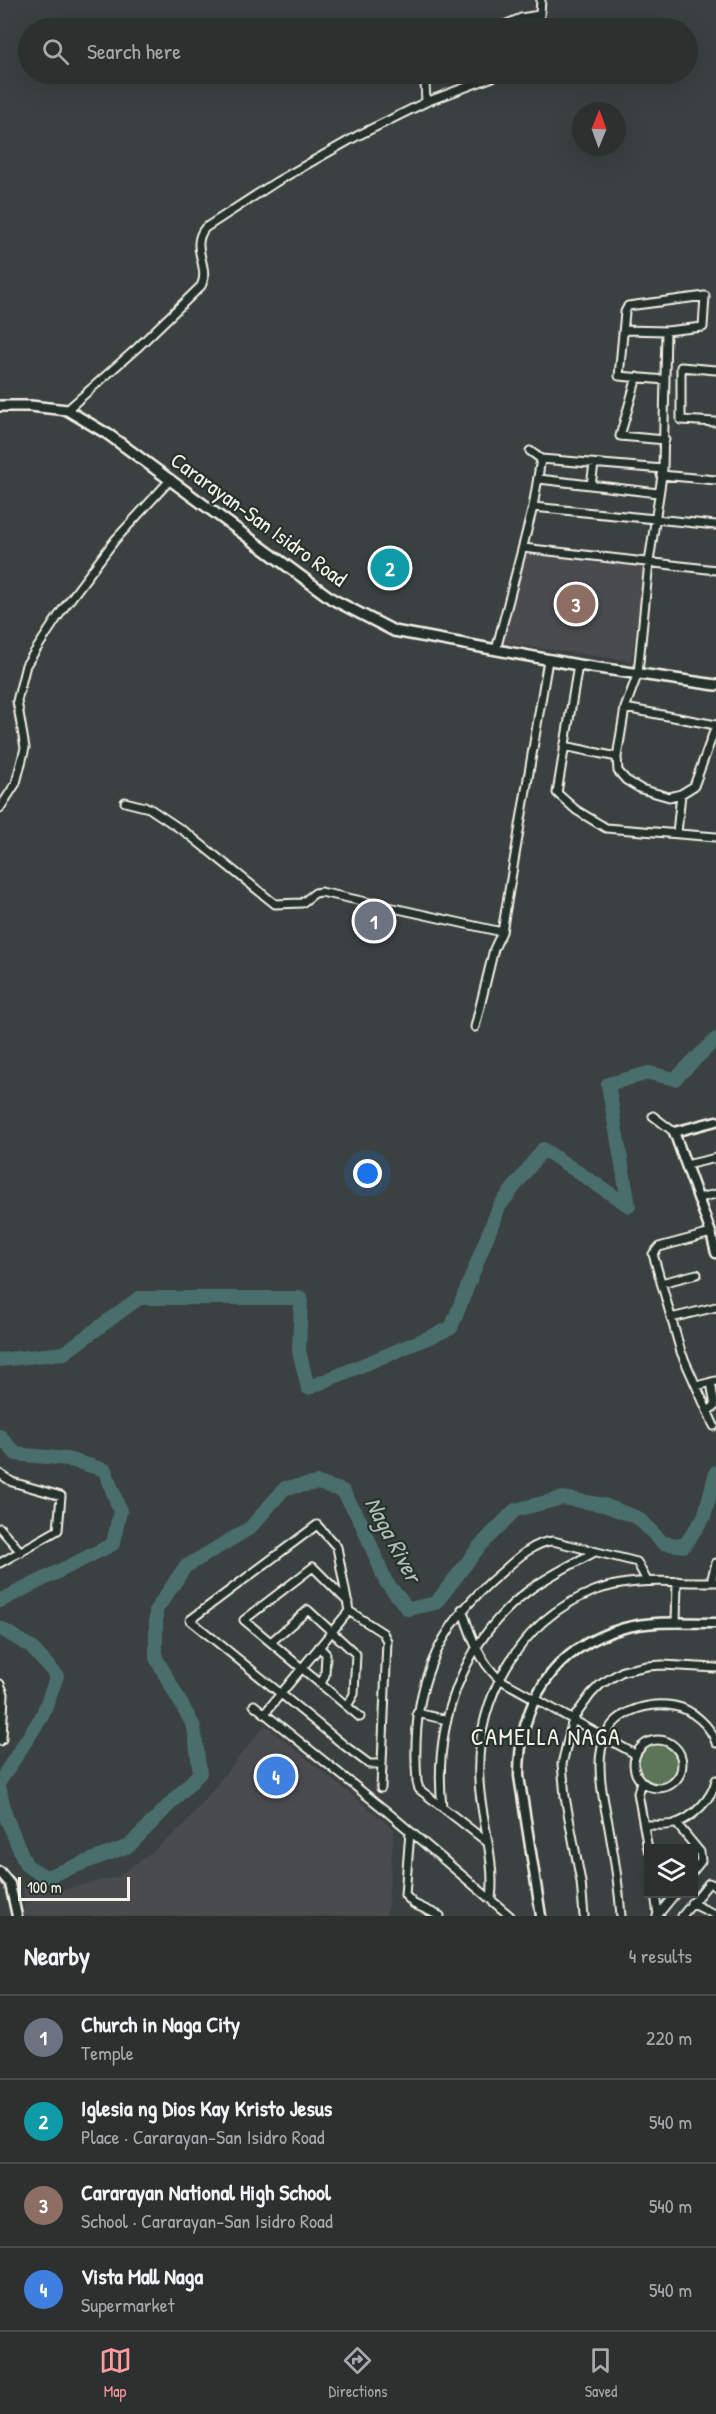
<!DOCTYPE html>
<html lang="en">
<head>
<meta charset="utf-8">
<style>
  :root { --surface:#2c3130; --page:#383d3c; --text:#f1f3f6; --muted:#a6a9ab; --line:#484c4c; --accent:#ff9aa2 }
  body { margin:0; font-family:"Patrick Hand",sans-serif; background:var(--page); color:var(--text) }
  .controls { position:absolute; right:18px; bottom:18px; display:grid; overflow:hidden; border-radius:0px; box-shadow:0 6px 24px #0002 }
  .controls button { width:54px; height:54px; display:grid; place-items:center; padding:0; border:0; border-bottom:2px solid var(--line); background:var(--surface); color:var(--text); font:30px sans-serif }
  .compass { position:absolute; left:572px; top:102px; width:54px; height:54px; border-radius:50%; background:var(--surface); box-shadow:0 6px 24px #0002; rotate:1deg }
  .scale { position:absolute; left:18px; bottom:15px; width:112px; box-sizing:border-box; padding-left:6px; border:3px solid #f4f1e8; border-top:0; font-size:16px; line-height:21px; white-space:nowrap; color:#f4f1e8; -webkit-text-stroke:4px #26332d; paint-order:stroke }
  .you { position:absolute; left:368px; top:1174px; width:21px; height:21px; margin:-15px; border:4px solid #fff; border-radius:50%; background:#1a73e8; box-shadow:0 0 0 9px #1a73e833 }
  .badge { display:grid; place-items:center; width:39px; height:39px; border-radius:50%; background:var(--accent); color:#fff; font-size:20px; font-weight:700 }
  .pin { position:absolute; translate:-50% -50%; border:3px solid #fff; box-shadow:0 2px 6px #0006 }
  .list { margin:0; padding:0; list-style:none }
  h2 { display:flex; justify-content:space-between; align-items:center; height:78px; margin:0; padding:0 24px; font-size:26px }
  h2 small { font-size:20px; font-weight:400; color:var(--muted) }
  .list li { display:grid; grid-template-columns:39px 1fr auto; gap:18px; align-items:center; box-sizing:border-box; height:84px; padding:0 24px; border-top:2px solid var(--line) }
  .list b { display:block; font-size:22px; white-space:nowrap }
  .list p { margin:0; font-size:20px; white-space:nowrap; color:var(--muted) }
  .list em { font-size:20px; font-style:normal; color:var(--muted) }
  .icon { flex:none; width:33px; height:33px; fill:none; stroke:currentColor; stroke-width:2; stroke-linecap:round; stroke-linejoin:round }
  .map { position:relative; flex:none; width:716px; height:1916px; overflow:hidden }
  .search { position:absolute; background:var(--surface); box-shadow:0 6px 24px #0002; left:18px; right:18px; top:18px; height:66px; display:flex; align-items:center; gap:15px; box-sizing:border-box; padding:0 21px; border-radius:33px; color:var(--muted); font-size:22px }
  .sheet { height:414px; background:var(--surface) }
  nav { display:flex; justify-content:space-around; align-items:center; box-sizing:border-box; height:84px; border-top:2px solid var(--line); background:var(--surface); font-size:16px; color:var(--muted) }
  nav a { display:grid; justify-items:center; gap:3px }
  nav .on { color:var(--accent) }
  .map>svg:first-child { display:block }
</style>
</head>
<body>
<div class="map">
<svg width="716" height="1916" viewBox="0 0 716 1916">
  <rect width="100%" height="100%" fill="#3a4140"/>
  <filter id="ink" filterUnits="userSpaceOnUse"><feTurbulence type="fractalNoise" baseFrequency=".0167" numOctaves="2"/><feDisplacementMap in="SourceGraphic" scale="12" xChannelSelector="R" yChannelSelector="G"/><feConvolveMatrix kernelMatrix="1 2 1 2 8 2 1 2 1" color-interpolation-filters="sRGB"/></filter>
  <g filter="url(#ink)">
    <path fill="#484b4e" d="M 525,551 L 646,565 L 631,661 L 503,643 Z
      M 265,1725 L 394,1829 L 387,1916 L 24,1916 L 23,1884 L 43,1891 L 55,1891 L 117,1877 L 157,1848 L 183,1826 Z"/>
    <path fill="#5b7459" stroke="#a8b2a0" stroke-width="1.5" d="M637 1763a21 21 0 1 1 42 0a21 21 0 1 1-42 0Z"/>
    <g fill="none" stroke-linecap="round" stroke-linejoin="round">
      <path stroke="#496e6c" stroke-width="14" d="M 0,1360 L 64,1353 L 139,1298 L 301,1298 L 299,1351 L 308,1388 L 451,1328 L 499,1207 L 543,1149 L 629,1206 L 608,1084 L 649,1073 L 675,1079 L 716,1039
        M 0,1436 L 16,1454 L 67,1459 L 105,1470 L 120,1511 L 113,1544 L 0,1601
        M 0,1628 L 31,1647 L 57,1676 L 42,1716 L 0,1781
        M 0,1790 L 6,1817 L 26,1865 L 46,1877 L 129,1846 L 200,1773 L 194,1727 L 156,1658 L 156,1610 L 185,1567 L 250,1528 L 285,1488 L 318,1483 L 343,1491 L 361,1522 L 386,1582 L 408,1609 L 436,1603 L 479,1547 L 515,1510 L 563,1498 L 604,1505 L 638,1518 L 663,1543 L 684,1546 L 704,1517 L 716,1472"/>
      <defs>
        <path id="minor" d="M 497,28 L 521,18 L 539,15
          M 539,28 L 541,0
          M 426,102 L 425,83 L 431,74
          M 624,330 L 666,331 L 703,327 L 705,296 L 628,306 L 625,312 L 619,376 L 665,380
          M 666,331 L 663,469 L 649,562 L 638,673 L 625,708 L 617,757 L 618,771 L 626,780 L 641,789 L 669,797 L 681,794 L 694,786 L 716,726
          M 716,370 L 681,367 L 681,420 L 716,422
          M 637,377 L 620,436 L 665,440
          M 67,410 L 137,348 L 201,286 C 211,267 189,247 205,228 L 276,182 L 357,136 L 426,102 L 501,74
          M 530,451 L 541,459 L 663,469
          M 661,475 L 716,480
          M 539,479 L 658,493
          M 591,485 L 594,464
          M 533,507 L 716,525
          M 523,548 L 716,570
          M 496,650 L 533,507 L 541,459
          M 578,665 L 557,793 L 576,810 L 606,828 L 716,837
          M 625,708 L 716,725
          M 564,746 L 617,757
          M 125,802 L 149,808 L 188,834 L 275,904 L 302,903 L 315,893 L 321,892 L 502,932
          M 0,808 L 16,783 L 25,748 L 17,701 L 26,665 L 63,609 L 115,540 L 171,479
          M 677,833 L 681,794
          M 475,1027 L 494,949 L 502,932 L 548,660
          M 653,1116 L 674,1132
          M 686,1165 L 716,1158
          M 699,1198 L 716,1194
          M 711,1233 L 659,1247 L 653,1254 L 681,1352 L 714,1426
          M 661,1283 L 697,1274
          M 671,1318 L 716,1307
          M 696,1386 L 716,1381
          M 707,1411 L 715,1406 L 711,1382
          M 0,1474 L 12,1482 L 61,1496 L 58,1530 L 0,1563
          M 0,1528 L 21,1552
          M 711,1582 L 716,1563
          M 348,1602 L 313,1567 L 244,1620 L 360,1717
          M 462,1609 C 471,1636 478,1659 499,1679 L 635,1754
          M 676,1623 L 677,1581
          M 271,1642 L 308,1610 L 356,1654 L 354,1694 L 347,1706
          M 319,1647 L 326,1654 L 325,1675 L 321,1684
          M 0,1684 L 4,1694 L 2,1739 L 0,1741
          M 254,1705 L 385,1810 L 510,1916
          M 265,1713 L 349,1611
          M 417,1713 L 447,1720
          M634 1764a24 24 0 1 1 48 0a24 24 0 1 1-48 0Z
          M 641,1781 L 638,1793 L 648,1849
          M 381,1788 L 387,1641 L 383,1633 L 349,1611 L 337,1547 L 317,1525 L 190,1620 L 345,1746 L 369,1764 L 382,1764
          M 442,1807 C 433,1726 462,1641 528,1591 C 548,1576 573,1564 595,1552
          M 676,1823 L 700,1852 L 701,1861 L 694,1870
          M 645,1825 C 654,1825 665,1826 674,1824 C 693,1818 712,1799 716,1780
          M 410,1832 L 405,1895 L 414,1904 L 440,1916
          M 487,1842 L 419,1789 L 417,1782 C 410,1693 433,1628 503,1571 C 516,1559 536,1541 553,1541 L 637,1562 L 647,1581
          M 655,1894 L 658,1915
          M 491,1899 C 496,1860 481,1820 479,1781 C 475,1701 517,1621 594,1591 C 633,1576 675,1583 716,1582
          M 691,1903 L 716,1915
          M 584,1916 L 581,1882 L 565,1797 L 562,1764 L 573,1719 L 591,1694 L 601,1684 L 623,1671 L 647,1666 L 663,1665 L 716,1668
          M 621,1916 C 619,1889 615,1861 610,1834 C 604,1796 583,1734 629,1712 C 644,1705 657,1703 674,1706 C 692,1709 711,1726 716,1743
          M 657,1916 L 675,1894
          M 682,1916 L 709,1883 L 716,1886"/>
        <path id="tertiary" d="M 716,1121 L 674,1132 L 711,1233 L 716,1253
          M 0,1872 L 10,1884 L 17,1916
          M 541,1916 L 519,1776 C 519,1704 552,1648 624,1628 C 654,1620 686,1623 716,1623"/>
        <path id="secondary" d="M 0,406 L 30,406 L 67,410 L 109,435 L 332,599 L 394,631 L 578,665 L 716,685"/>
      </defs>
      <use href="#minor" stroke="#f4f1e8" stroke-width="11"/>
      <use href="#tertiary" stroke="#f4f1e8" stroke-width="13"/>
      <use href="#secondary" stroke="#f4f1e8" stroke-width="14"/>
      <use href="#minor" stroke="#26332d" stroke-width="7"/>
      <use href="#tertiary" stroke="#26332d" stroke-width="8"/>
      <use href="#secondary" stroke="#26332d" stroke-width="9"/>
    </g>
  </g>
  <g text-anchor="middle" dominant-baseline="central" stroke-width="4.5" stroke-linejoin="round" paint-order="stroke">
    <g font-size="22" fill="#f4f1e8" stroke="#26332d">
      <text transform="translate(259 519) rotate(36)">Cararayan-San Isidro Road</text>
    </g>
    <g font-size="24" font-style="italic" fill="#b0bdb6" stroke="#26332d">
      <text transform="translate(394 1539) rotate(62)">Naga River</text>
    </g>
    <g font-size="24" letter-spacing="1.5" fill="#f4f1e8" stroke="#26332d">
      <text x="546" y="1736">CAMELLA NAGA</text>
    </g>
  </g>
</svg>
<div class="controls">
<button><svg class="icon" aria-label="layers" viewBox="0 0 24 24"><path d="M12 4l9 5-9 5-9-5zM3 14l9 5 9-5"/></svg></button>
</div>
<svg class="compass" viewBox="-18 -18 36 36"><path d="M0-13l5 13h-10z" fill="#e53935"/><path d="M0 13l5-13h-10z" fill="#a6a9ab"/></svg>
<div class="scale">100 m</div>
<div class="you"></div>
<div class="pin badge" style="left:374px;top:921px;background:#6b7280">1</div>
<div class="pin badge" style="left:390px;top:568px;background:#0f9aa8">2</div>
<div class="pin badge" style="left:576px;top:604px;background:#8d6e63">3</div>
<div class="pin badge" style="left:276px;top:1776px;background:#3f7fe0">4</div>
<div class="search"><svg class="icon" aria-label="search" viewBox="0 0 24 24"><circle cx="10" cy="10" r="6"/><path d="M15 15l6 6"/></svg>Search here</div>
</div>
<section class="sheet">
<h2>Nearby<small>4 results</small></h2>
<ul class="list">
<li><span class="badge" style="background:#6b7280">1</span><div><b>Church in Naga City</b><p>Temple</p></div><em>220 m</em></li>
<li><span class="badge" style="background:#0f9aa8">2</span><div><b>Iglesia ng Dios Kay Kristo Jesus</b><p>Place · Cararayan-San Isidro Road</p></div><em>540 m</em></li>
<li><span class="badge" style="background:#8d6e63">3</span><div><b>Cararayan National High School</b><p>School · Cararayan-San Isidro Road</p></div><em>540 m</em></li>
<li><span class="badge" style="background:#3f7fe0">4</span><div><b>Vista Mall Naga</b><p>Supermarket</p></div><em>540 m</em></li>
</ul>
</section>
<nav>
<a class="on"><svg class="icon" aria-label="map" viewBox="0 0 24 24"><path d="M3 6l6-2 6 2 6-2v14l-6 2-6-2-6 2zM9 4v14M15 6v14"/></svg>Map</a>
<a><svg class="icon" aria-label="directions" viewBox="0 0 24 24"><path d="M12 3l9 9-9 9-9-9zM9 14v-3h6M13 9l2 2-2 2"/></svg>Directions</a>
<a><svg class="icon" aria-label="saved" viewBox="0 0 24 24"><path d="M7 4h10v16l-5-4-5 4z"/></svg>Saved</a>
</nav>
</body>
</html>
